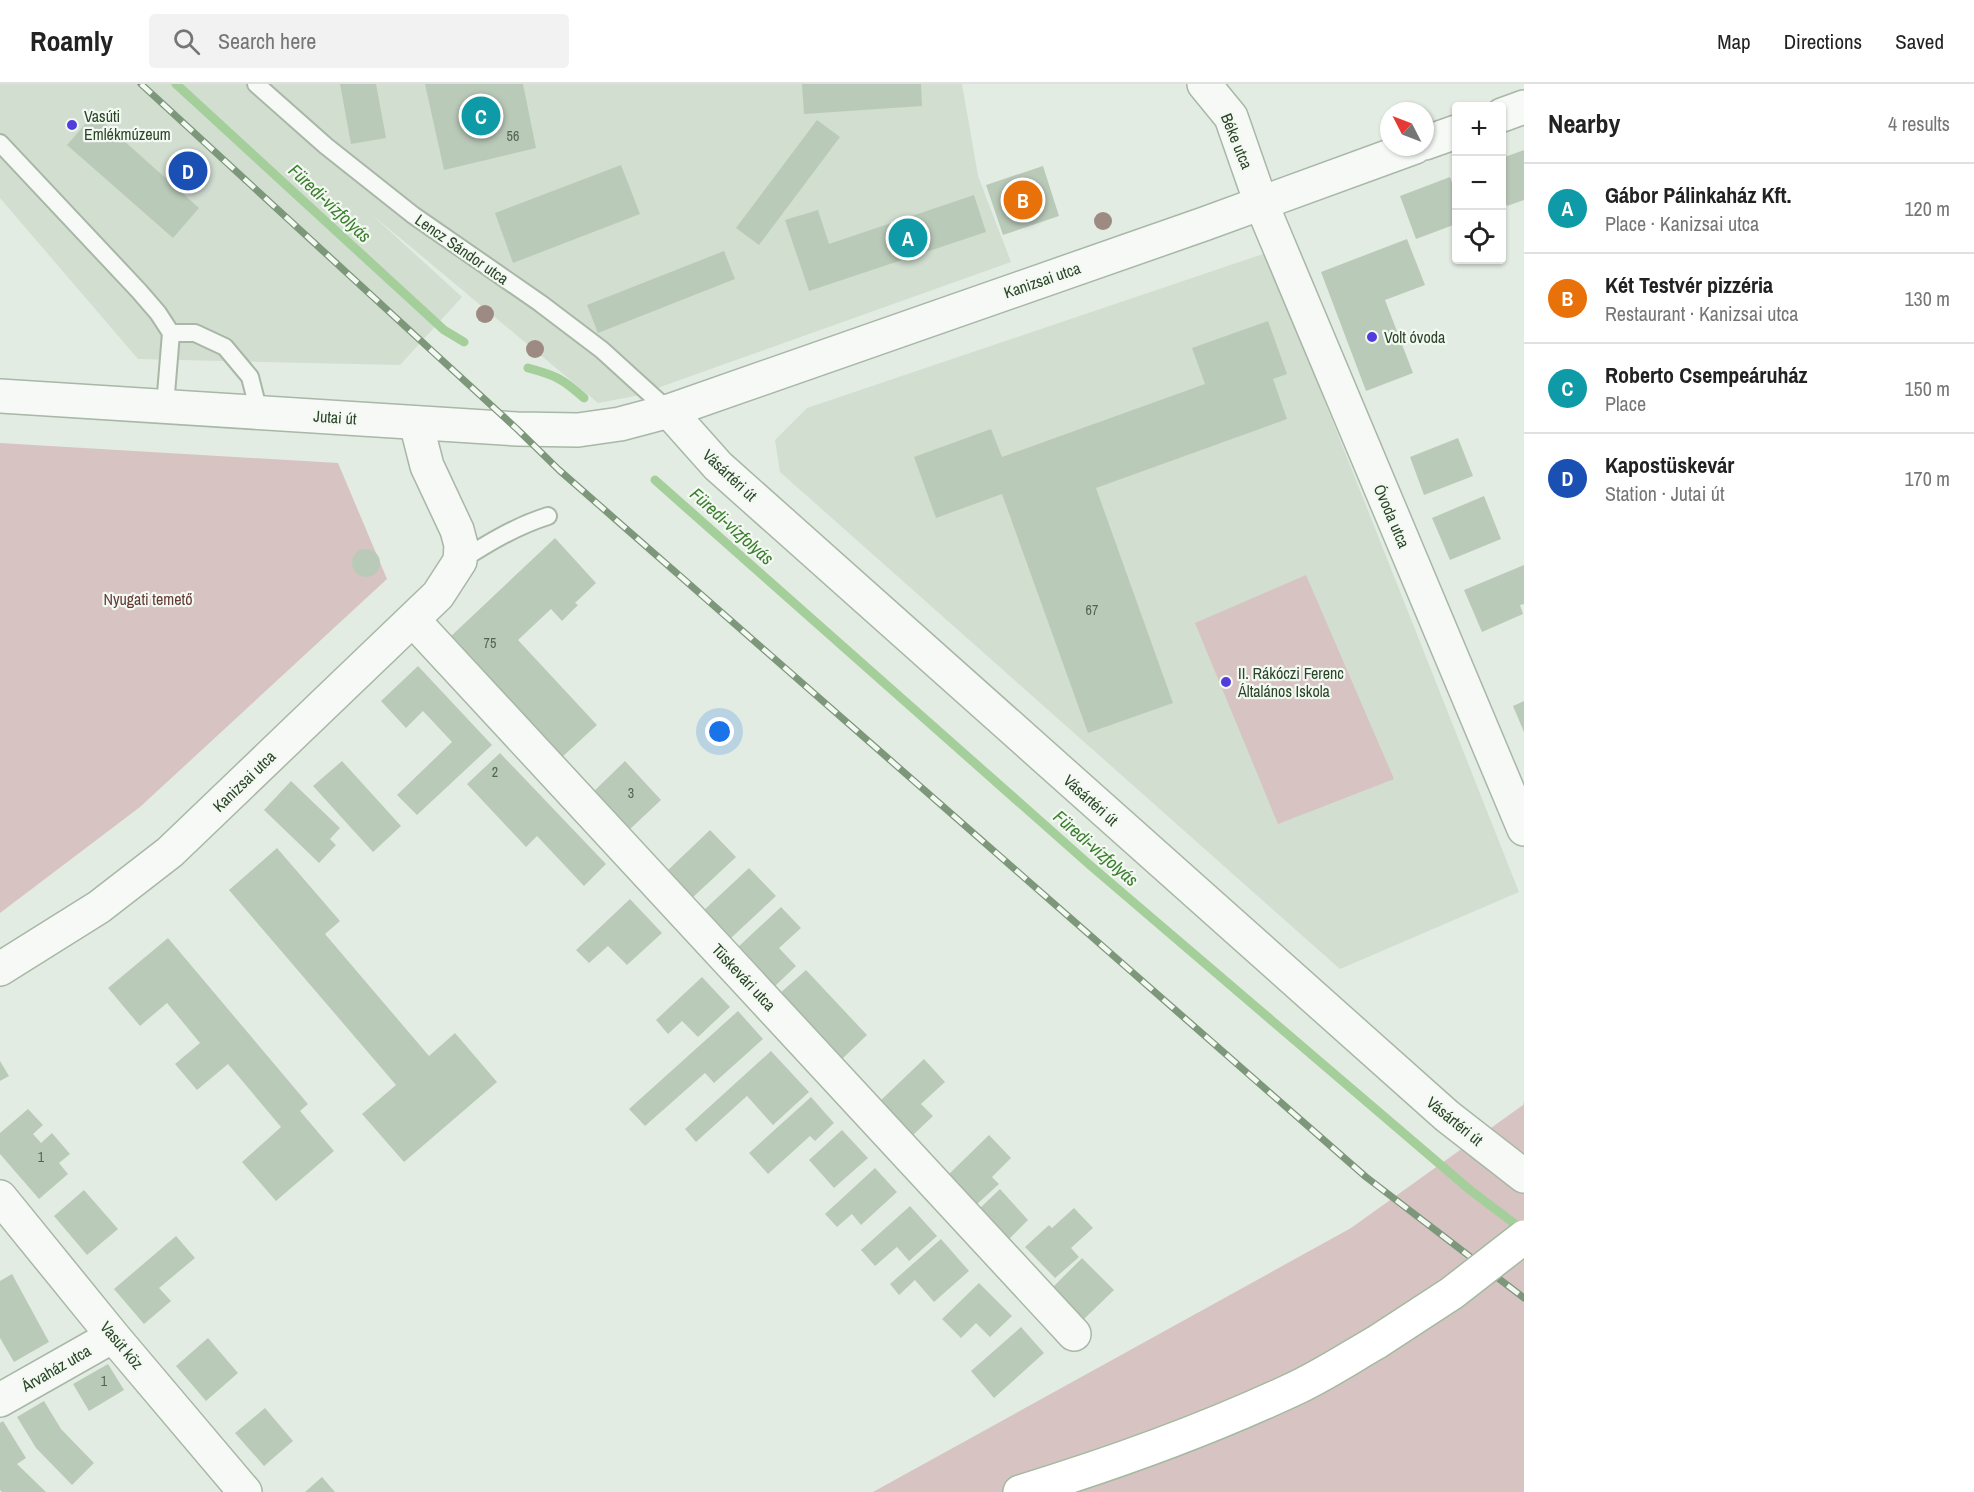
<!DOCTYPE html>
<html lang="en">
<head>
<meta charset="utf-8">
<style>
  :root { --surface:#fff; --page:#f2f2f2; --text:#222; --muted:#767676; --line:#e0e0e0; --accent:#1a73e8 }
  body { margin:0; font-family:"Archivo Narrow",sans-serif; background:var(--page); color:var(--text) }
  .controls { position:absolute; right:18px; top:18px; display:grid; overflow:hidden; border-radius:6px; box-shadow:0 2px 4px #0004 }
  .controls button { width:54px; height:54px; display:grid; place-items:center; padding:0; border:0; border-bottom:2px solid var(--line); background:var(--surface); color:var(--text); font:30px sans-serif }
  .compass { position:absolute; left:1380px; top:18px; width:54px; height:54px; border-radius:50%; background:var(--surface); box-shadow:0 2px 4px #0004; rotate:312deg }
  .you { position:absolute; left:720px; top:648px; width:21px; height:21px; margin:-15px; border:4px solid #fff; border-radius:50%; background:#1a73e8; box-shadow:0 0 0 9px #1a73e833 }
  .badge { display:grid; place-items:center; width:39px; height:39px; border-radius:50%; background:var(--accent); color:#fff; font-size:20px; font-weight:700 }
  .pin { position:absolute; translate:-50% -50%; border:3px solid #fff; box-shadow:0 2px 6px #0006 }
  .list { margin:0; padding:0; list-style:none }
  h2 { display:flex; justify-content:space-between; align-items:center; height:78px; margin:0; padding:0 24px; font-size:26px }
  h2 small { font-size:20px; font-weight:400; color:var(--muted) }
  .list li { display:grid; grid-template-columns:39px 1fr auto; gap:18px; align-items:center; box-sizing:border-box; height:90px; padding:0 24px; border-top:2px solid var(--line) }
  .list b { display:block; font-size:22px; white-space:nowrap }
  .list p { margin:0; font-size:20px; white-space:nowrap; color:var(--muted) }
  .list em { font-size:20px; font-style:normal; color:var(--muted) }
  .icon { flex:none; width:33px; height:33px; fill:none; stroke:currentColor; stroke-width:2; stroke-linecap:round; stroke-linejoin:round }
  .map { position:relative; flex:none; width:1524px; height:1408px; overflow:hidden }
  header { display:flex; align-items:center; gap:36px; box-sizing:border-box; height:84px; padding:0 30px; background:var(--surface); border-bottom:2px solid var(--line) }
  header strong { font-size:28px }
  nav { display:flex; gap:33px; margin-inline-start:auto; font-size:21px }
  .search { width:420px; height:54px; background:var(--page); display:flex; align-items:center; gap:15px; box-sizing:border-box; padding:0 21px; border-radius:6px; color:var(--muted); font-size:22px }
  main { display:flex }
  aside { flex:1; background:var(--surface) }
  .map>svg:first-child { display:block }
</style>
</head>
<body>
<header>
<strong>Roamly</strong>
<div class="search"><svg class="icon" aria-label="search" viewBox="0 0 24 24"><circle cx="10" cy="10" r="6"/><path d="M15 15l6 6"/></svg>Search here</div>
<nav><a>Map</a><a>Directions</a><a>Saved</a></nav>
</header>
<main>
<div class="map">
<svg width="1524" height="1408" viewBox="0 0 1524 1408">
  <rect width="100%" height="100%" fill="#e3ece2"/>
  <path fill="#d1ded0" d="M 0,0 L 962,0 L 978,92 L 1011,178 L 635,312 L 598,319 L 370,129 L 462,213 L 400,281 L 138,275 L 0,114 Z
    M 1266,169 L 1519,808 L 1340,885 L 780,388 L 775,356 L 807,324 Z"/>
  <path fill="#d7c3c2" d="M 0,359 L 338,379 L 387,495 L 140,723 L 0,829 Z
    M 1306,491 L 1394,695 L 1278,740 L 1195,539 Z
    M 1524,1017 L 1524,1408 L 873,1408 L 1351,1144 L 1523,1021 Z"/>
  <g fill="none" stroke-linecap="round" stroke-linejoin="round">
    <path stroke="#a4cf9a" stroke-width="9" d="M 176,0 L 444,246 L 464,258
      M 528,284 C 555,291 563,295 584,314
      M 655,396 L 1091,782 L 1470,1106 L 1524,1147"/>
  </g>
  <path fill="#bacab9" d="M 340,0 L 376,0 L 386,54 L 351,60 Z
    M 425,0 L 523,0 L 536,64 L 444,86 Z
    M 802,0 L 921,0 L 922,22 L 804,30 Z
    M 94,30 L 199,124 L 173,154 L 67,61 Z
    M 817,36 L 840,53 L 759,161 L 736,144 Z
    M 1524,66 L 1524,116 L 1507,122 L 1502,109 L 1502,74 Z
    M 621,81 L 640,130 L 513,179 L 495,129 Z
    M 1043,82 L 1059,132 L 1003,151 L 986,101 Z
    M 1450,93 L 1456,110 L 1456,140 L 1416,155 L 1400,112 Z
    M 974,111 L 986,148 L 809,207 L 785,136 L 818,126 L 829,160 Z
    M 1407,155 L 1425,201 L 1385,216 L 1413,289 L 1366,307 L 1321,188 Z
    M 724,167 L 735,195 L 598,249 L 587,221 Z
    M 1268,237 L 1287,290 L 1273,295 L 1287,335 L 1096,404 L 1173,619 L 1088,649 L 1002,410 L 936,434 L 914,373 L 991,345 L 1002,373 L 1205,300 L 1192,264 Z
    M 1458,354 L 1473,392 L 1424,411 L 1410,373 Z
    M 1484,412 L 1501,455 L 1450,476 L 1432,434 Z
    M 555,454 L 596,499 L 575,519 L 578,521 L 562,537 L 551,525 L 518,556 L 597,641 L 561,674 L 449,554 Z
    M352 479a14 14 0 1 1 28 0a14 14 0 1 1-28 0Z
    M 1524,481 L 1524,520 L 1520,521 L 1523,530 L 1482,548 L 1464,506 Z
    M 418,582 L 492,661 L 417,731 L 397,711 L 452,658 L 423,627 L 406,644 L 381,617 Z
    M 1524,617 L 1524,648 L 1513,622 Z
    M 500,669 L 606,780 L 584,802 L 537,752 L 526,763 L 467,700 Z
    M 342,677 L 401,742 L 373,768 L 313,702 Z
    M 625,677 L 661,716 L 628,747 L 592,709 Z
    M 291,697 L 340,744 L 330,755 L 336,761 L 319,779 L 264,726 Z
    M 710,746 L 736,773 L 691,815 L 666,788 Z
    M 277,764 L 340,837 L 325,850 L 429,972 L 455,949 L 497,998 L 404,1078 L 362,1030 L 396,1001 L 229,806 Z
    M 749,784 L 776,812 L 730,855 L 703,827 Z
    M 630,815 L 662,849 L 627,881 L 608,862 L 589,879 L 576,866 Z
    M 781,823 L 801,844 L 779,864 L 796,882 L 774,903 L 737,864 Z
    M 168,854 L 308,1020 L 300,1027 L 334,1067 L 276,1117 L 242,1078 L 281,1043 L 228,980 L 197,1006 L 175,980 L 200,959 L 167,919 L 140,942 L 108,904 Z
    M 806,886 L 867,951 L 841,976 L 779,910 Z
    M 702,893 L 730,923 L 698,953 L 682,937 L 668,950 L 656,936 Z
    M 738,927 L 763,955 L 714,999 L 705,989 L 645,1042 L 629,1025 Z
    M 771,967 L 809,1008 L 773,1041 L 747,1012 L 696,1058 L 685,1045 Z
    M 924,975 L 945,998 L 921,1020 L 933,1032 L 912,1052 L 879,1018 Z
    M 0,977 L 9,992 L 0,997 Z
    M 811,1013 L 834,1039 L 815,1057 L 810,1052 L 768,1090 L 749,1069 Z
    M 28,1025 L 43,1041 L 33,1050 L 41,1059 L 52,1049 L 70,1070 L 59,1079 L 68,1090 L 39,1115 L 0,1070 L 0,1049 Z
    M 842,1046 L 868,1074 L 834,1104 L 809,1076 Z
    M 989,1051 L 1011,1074 L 992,1093 L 999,1100 L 976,1121 L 948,1091 Z
    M 875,1084 L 897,1108 L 861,1141 L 852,1130 L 837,1143 L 825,1130 Z
    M 1000,1105 L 1028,1136 L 1008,1156 L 979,1125 Z
    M 84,1106 L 118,1145 L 87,1171 L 54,1132 Z
    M 910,1122 L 937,1152 L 909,1177 L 897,1163 L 875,1182 L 861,1166 Z
    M 1074,1124 L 1093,1144 L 1071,1164 L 1079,1173 L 1055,1194 L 1025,1163 L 1049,1141 L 1052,1144 Z
    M 176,1152 L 195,1174 L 159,1204 L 171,1217 L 144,1240 L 114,1205 Z
    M 941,1155 L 969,1187 L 934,1218 L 915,1196 L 899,1211 L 890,1200 Z
    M 1082,1174 L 1114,1206 L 1083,1236 L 1052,1204 Z
    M 12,1190 L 49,1258 L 14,1278 L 0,1254 L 0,1197 Z
    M 979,1199 L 1012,1232 L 990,1253 L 976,1239 L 961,1254 L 942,1235 Z
    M 1021,1243 L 1044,1269 L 994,1314 L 971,1287 Z
    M 208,1254 L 238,1289 L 206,1317 L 176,1282 Z
    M 108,1280 L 124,1306 L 89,1327 L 73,1300 Z
    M 44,1317 L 61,1345 L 94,1379 L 72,1401 L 36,1364 L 17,1333 Z
    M 265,1324 L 293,1357 L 264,1382 L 235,1349 Z
    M 3,1337 L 26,1374 L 17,1380 L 46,1408 L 2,1408 L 0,1406 L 0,1339 Z
    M 322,1393 L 335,1408 L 305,1408 Z"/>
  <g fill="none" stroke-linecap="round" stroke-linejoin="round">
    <defs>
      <path id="service" d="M 256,0 L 326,62 L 413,131 L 540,219 L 602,266 L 669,327
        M 0,59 L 139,207 L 158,229 L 171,249
        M 165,322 L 171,249 L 195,249 L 225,263 L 250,293 L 259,328
        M 460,477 C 488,459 516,442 548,432"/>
      <path id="minor" d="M 1204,0 L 1231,33 L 1261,119 L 1524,745
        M 413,536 L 1074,1250
        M 0,885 L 99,823 L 170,768 L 438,511 L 460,477 L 461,461 L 457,446 L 427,382 L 416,339
        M 0,1113 L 113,1252 L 245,1408
        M 0,1316 L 113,1252"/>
      <path id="tertiary" d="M 1502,31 L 1524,23
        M 1425,59 L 1456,48
        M 0,312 L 517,345 L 578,346 L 620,340 L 669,327 L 1204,140 L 1415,63
        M 669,327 L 718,382 L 1447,1032 L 1524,1092"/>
      <path id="primary" d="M 1020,1408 C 1115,1379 1209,1345 1298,1303 C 1325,1290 1351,1273 1377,1258"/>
    </defs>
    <use href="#service" stroke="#a8b7a6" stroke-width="20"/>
    <use href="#minor" stroke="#a8b7a6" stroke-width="36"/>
    <use href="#tertiary" stroke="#a8b7a6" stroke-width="36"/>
    <use href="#primary" stroke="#a3b9a0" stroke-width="36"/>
    <use href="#service" stroke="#f6f9f5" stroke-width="16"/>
    <use href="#minor" stroke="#f6f9f5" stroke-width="33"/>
    <use href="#tertiary" stroke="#f6f9f5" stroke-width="33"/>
    <use href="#primary" stroke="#fff" stroke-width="33"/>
    <defs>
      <path id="rail" d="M 141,0 L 517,345 L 559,386 L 1366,1093 L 1524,1214"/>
    </defs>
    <use href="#rail" stroke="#7c977a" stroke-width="7"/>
    <use href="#rail" stroke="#f3f9f2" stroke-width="4.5" stroke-dasharray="14" stroke-linecap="butt"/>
    <defs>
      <path id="primary-bridge" d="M 1377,1258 L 1452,1209 L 1524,1153"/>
    </defs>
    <use href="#primary-bridge" stroke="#a3b9a0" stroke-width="36" stroke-linecap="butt"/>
    <use href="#primary-bridge" stroke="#fff" stroke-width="33"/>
  </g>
  <g fill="#9d8a82">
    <circle cx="1103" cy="137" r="9"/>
    <circle cx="485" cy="230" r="9"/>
    <circle cx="535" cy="265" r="9"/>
  </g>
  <g fill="#533cdc" stroke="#f3f9f2" stroke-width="2">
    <circle cx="72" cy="41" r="6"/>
    <circle cx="1372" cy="253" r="6"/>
    <circle cx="1226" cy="598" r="6"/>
  </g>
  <g text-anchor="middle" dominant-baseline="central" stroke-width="4.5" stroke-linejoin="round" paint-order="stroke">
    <g font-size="14" fill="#4e674c">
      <text x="513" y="52">56</text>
      <text x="1092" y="526">67</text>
      <text x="490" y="559">75</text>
      <text x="495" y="688">2</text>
      <text x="631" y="709">3</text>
      <text x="41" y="1073">1</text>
      <text x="104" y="1297">1</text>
    </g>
    <g font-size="16" fill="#2a4628" stroke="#f3f9f2" text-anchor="start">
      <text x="84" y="32">Vasúti<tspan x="84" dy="18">Emlékmúzeum</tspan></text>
      <text x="1384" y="253">Volt óvoda</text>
      <text x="1238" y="589">II. Rákóczi Ferenc<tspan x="1238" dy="18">Általános Iskola</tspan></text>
    </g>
    <g font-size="16" fill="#2a4628" stroke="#f3f9f2">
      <text transform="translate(1237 57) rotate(68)">Béke utca</text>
      <text transform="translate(462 165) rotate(35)">Lencz Sándor utca</text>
      <text transform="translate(1042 196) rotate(-19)">Kanizsai utca</text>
      <text transform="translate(335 333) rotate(4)">Jutai út</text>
      <text transform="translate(730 391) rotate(43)">Vásártéri út</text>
      <text transform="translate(1392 432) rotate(67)">Óvoda utca</text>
      <text transform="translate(244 697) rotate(-44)">Kanizsai utca</text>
      <text transform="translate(1091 716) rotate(42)">Vásártéri út</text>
      <text transform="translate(744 893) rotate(47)">Tüskevári utca</text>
      <text transform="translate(1455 1037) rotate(39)">Vásártéri út</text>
      <text transform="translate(122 1261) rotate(50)">Vasút köz</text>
      <text transform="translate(56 1284) rotate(-30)">Árvaház utca</text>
    </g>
    <g font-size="16" fill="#633934" stroke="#f3f9f2">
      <text x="148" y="515">Nyugati temető</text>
    </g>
    <g font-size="18" font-style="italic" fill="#3a7e2e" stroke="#f3f9f2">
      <text transform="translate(330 119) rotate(43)">Füredi-vízfolyás</text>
      <text transform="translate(732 442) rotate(42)">Füredi-vízfolyás</text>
      <text transform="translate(1096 764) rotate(41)">Füredi-vízfolyás</text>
    </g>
  </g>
</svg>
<div class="controls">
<button>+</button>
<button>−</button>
<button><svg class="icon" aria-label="locate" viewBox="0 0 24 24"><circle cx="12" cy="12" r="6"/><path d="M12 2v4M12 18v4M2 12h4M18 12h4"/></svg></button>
</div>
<svg class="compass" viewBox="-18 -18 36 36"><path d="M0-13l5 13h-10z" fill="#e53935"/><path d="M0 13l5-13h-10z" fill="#767676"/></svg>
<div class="you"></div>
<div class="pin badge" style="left:908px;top:154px;background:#0f9aa8">A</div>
<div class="pin badge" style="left:1023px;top:116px;background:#e8710a">B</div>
<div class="pin badge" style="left:481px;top:32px;background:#0f9aa8">C</div>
<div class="pin badge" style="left:188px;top:87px;background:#1a4fb4">D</div>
</div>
<aside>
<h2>Nearby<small>4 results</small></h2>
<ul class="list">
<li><span class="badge" style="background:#0f9aa8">A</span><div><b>Gábor Pálinkaház Kft.</b><p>Place · Kanizsai utca</p></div><em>120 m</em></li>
<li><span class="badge" style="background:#e8710a">B</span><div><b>Két Testvér pizzéria</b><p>Restaurant · Kanizsai utca</p></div><em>130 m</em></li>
<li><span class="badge" style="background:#0f9aa8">C</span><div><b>Roberto Csempeáruház</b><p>Place</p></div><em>150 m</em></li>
<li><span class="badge" style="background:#1a4fb4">D</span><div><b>Kapostüskevár</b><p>Station · Jutai út</p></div><em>170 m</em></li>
</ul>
</aside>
</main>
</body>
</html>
